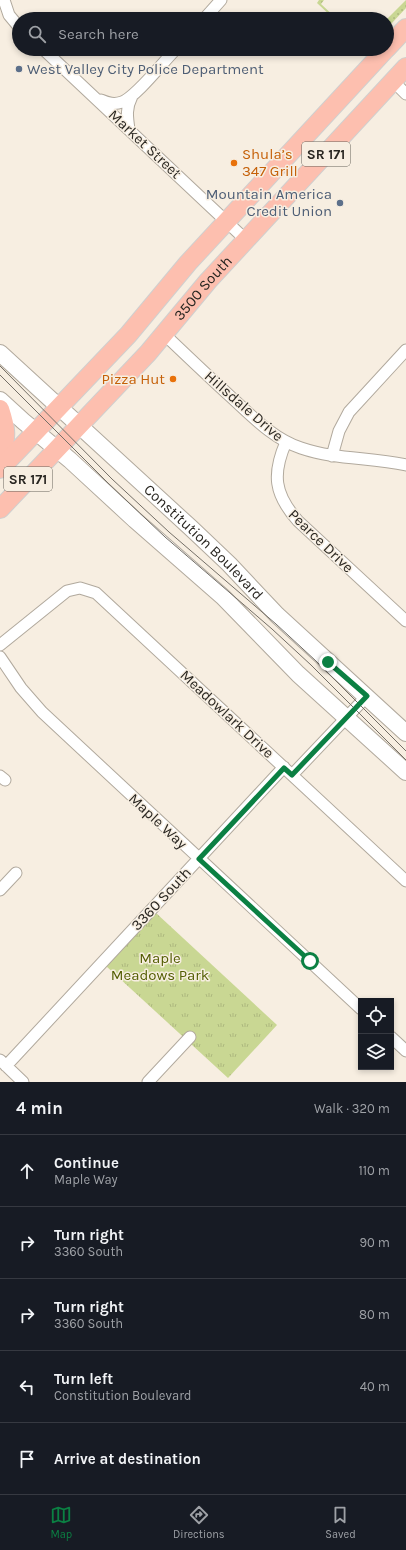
<!DOCTYPE html>
<html lang="en">
<head>
<meta charset="utf-8">
<style>
  :root { --surface:#171b24; --page:#20242c; --text:#f1f3f6; --muted:#9ea1a6; --line:#363941; --accent:#0b8043 }
  body { margin:0; font-family:Karla,sans-serif; background:var(--page); color:var(--text) }
  .controls { position:absolute; right:12px; bottom:12px; display:grid; overflow:hidden; border-radius:0px; box-shadow:0 2px 6px #0003 }
  .controls button { width:36px; height:36px; display:grid; place-items:center; padding:0; border:0; border-bottom:1px solid var(--line); background:var(--surface); color:var(--text); font:20px sans-serif }
  .stop { position:absolute; width:12px; height:12px; margin:-9px; border:3px solid #0b8043; border-radius:50%; background:#fff }
  .stop.end { background:#0b8043; border-color:#fff; box-shadow:0 1px 4px #0008 }
  .list { margin:0; padding:0; list-style:none }
  h2 { display:flex; justify-content:space-between; align-items:center; height:52px; margin:0; padding:0 16px; font-size:17px }
  h2 small { font-size:13px; font-weight:400; color:var(--muted) }
  .list li { display:grid; grid-template-columns:26px 1fr auto; gap:12px; align-items:center; box-sizing:border-box; height:72px; padding:0 16px; border-top:1px solid var(--line) }
  .list b { display:block; font-size:15px; white-space:nowrap }
  .list p { margin:0; font-size:13px; white-space:nowrap; color:var(--muted) }
  .list em { font-size:13px; font-style:normal; color:var(--muted) }
  .icon { flex:none; width:22px; height:22px; fill:none; stroke:currentColor; stroke-width:2; stroke-linecap:round; stroke-linejoin:round }
  .map { position:relative; flex:none; width:406px; height:1082px; overflow:hidden }
  .search { position:absolute; background:var(--surface); box-shadow:0 2px 6px #0003; left:12px; right:12px; top:12px; height:44px; display:flex; align-items:center; gap:10px; box-sizing:border-box; padding:0 14px; border-radius:22px; color:var(--muted); font-size:15px }
  .sheet { height:412px; background:var(--surface) }
  nav { display:flex; justify-content:space-around; align-items:center; box-sizing:border-box; height:56px; border-top:1px solid var(--line); background:var(--surface); font-size:11px; color:var(--muted) }
  nav a { display:grid; justify-items:center; gap:2px }
  nav .on { color:var(--accent) }
  .map>svg:first-child { display:block }
</style>
</head>
<body>
<div class="map">
<svg width="406" height="1082" viewBox="0 0 406 1082">
  <defs>
    <pattern id="park-tufts" width="24" height="20" patternUnits="userSpaceOnUse"><rect width="24" height="20" fill="#c9d793"/><path d="M3 7l-1-3M5 7V3M7 7l1-3M15 17l-1-3M17 17v-4M19 17l1-3" fill="none" stroke="#adb87e"/></pattern>
    <pattern id="garden-dots" width="8" height="8" patternUnits="userSpaceOnUse"><rect width="8" height="8" fill="#c9d793"/><path d="M2 2h.1M6 6h.1" fill="none" stroke="#adb87e" stroke-width="1.8" stroke-linecap="round"/></pattern>
  </defs>
  <rect width="100%" height="100%" fill="#f7eee1"/>
  <path fill="url(#park-tufts)" d="M 156,913 L 277,1025 L 228,1078 L 106,966 Z"/>
  <path fill="url(#garden-dots)" d="M 319,0 L 324,0 L 321,4 L 337,19 L 334,19 L 317,3 Z
    M 406,0 L 406,8 L 391,24 L 389,22 L 388,24 L 389,26 L 387,28 L 387,19 Z"/>
  <g fill="none" stroke-linecap="round" stroke-linejoin="round">
    <defs>
      <path id="minor" d="M 4,0 L 9,15 L 19,27
        M 204,19 L 221,0
        M 43,49 L 246,240
        M 393,81 L 406,94
        M 101,100 C 108,103 114,105 122,102 C 136,97 164,61 176,49
        M 129,129 C 127,116 126,108 132,96
        M 164,334 C 186,355 208,376 231,397 C 252,416 273,439 301,448 C 336,460 371,457 406,465
        M 286,442 C 272,474 274,494 298,521 L 406,621
        M 332,456 L 339,431 L 349,412 L 406,350
        M 0,645 L 67,591 L 80,588 L 96,593 L 406,881
        M 0,657 L 21,688 L 42,712 L 361,1009
        M 292,775 L 367,696
        M 0,776 L 5,780
        M 0,890 L 16,873
        M 391,1037 L 406,1051
        M 0,1060 L 23,1082
        M 6,1066 L 284,767
        M 148,1082 L 190,1037"/>
      <g id="secondary">
        <path id="s1" d="M 0,353 L 191,528 L 229,564 L 277,615 L 406,733"/>
        <path d="M 0,400 L 23,421 L 70,460 L 135,520 L 223,597 L 298,674 L 406,772"/>
      </g>
      <g id="primary">
        <path d="M 387,48 L 406,28"/>
        <path d="M 0,409 C 6,427 8,438 0,456"/>
        <path d="M 0,469 L 128,335 L 188,263 L 386,49"/>
        <path id="s2" d="M 0,509 L 148,353 L 208,281 L 406,67"/>
      </g>
    </defs>
    <use href="#minor" stroke="#b1a99d" stroke-width="13"/>
    <use href="#secondary" stroke="#b1a99d" stroke-width="18"/>
    <use href="#primary" stroke="#d0cfce" stroke-width="20"/>
    <use href="#minor" stroke="#fff" stroke-width="11"/>
    <use href="#secondary" stroke="#fff" stroke-width="16"/>
    <use href="#primary" stroke="#fdbfaf" stroke-width="18"/>
    <path stroke="#746f67" stroke-width="1" d="M 0,366 L 112,479 L 169,532 L 276,624 L 316,661 L 406,751
      M 0,375 L 108,483 L 165,537 L 272,629 L 311,665 L 406,760"/>
  </g>
  <g fill="none" stroke-linecap="round" stroke-linejoin="round">
    <path stroke="#0b8043" stroke-width="5" d="M 310,961 L 199,859 L 284,768 L 292,775 L 367,696 L 328,662"/>
  </g>
  <g fill="#5c6f8a" stroke="#f7eee1" stroke-width="1.5">
    <circle cx="19" cy="69" r="4"/>
    <circle cx="340" cy="203" r="4"/>
  </g>
  <g fill="#e8710a" stroke="#f7eee1" stroke-width="1.5">
    <circle cx="234" cy="163" r="4"/>
    <circle cx="173" cy="379" r="4"/>
  </g>
  <g text-anchor="middle" dominant-baseline="central" stroke-width="3" stroke-linejoin="round" paint-order="stroke">
    <g fill="#f7eee1" stroke="#67625b" stroke-width="1">
      <rect x="302" y="142" width="48" height="24" rx="3"/>
      <rect x="4" y="467" width="48" height="24" rx="3"/>
    </g>
    <g font-size="14" font-weight="bold" fill="#292621">
      <text x="326" y="154">SR 171</text>
      <text x="28" y="479">SR 171</text>
    </g>
    <g font-size="15" fill="#4e5e75" stroke="#f7eee1" text-anchor="start">
      <text x="27" y="69">West Valley City Police Department</text>
      <text x="332" y="194" text-anchor="end">Mountain America<tspan x="332" dy="17">Credit Union</tspan></text>
    </g>
    <g font-size="15" fill="#292621" stroke="#f7eee1">
      <text transform="translate(145 144) rotate(43)">Market Street</text>
      <text stroke="none"><textPath href="#s2" startOffset="300">3500 South</textPath></text>
      <text transform="translate(244 406) rotate(41)">Hillsdale Drive</text>
      <text transform="translate(321 541) rotate(44)">Pearce Drive</text>
      <text stroke="none"><textPath href="#s1" startOffset="278">Constitution Boulevard</textPath></text>
      <text transform="translate(227 714) rotate(43)">Meadowlark Drive</text>
      <text transform="translate(158 821) rotate(43)">Maple Way</text>
      <text transform="translate(161 899) rotate(-47)">3360 South</text>
    </g>
    <g font-size="15" fill="#c56008" stroke="#f7eee1" text-anchor="start">
      <text x="242" y="154">Shula’s<tspan x="242" dy="17">347 Grill</tspan></text>
      <text x="165" y="379" text-anchor="end">Pizza Hut</text>
    </g>
    <g font-size="15" fill="#535e03" stroke="#f7eee1">
      <text x="160" y="958">Maple<tspan x="160" dy="17">Meadows Park</tspan></text>
    </g>
  </g>
</svg>
<div class="controls">
<button><svg class="icon" aria-label="locate" viewBox="0 0 24 24"><circle cx="12" cy="12" r="6"/><path d="M12 2v4M12 18v4M2 12h4M18 12h4"/></svg></button>
<button><svg class="icon" aria-label="layers" viewBox="0 0 24 24"><path d="M12 4l9 5-9 5-9-5zM3 14l9 5 9-5"/></svg></button>
</div>
<div class="stop" style="left:310px;top:961px"></div>
<div class="stop end" style="left:328px;top:662px"></div>
<div class="search"><svg class="icon" aria-label="search" viewBox="0 0 24 24"><circle cx="10" cy="10" r="6"/><path d="M15 15l6 6"/></svg>Search here</div>
</div>
<section class="sheet">
<h2>4 min<small>Walk · 320 m</small></h2>
<ul class="list">
<li><svg class="icon" aria-label="ahead" viewBox="0 0 24 24"><path d="M12 20V5M6 11l6-6 6 6"/></svg><div><b>Continue</b><p>Maple Way</p></div><em>110 m</em></li>
<li><svg class="icon" aria-label="right" viewBox="0 0 24 24"><path d="M7 20v-9h11M14 6l5 5-5 5"/></svg><div><b>Turn right</b><p>3360 South</p></div><em>90 m</em></li>
<li><svg class="icon" aria-label="right" viewBox="0 0 24 24"><path d="M7 20v-9h11M14 6l5 5-5 5"/></svg><div><b>Turn right</b><p>3360 South</p></div><em>80 m</em></li>
<li><svg class="icon" aria-label="left" viewBox="0 0 24 24"><path d="M17 20v-9H6M10 6l-5 5 5 5"/></svg><div><b>Turn left</b><p>Constitution Boulevard</p></div><em>40 m</em></li>
<li><svg class="icon" aria-label="arrive" viewBox="0 0 24 24"><path d="M6 21V4h12l-3 4 3 4H6"/></svg><div><b>Arrive at destination</b></div></li>
</ul>
</section>
<nav>
<a class="on"><svg class="icon" aria-label="map" viewBox="0 0 24 24"><path d="M3 6l6-2 6 2 6-2v14l-6 2-6-2-6 2zM9 4v14M15 6v14"/></svg>Map</a>
<a><svg class="icon" aria-label="directions" viewBox="0 0 24 24"><path d="M12 3l9 9-9 9-9-9zM9 14v-3h6M13 9l2 2-2 2"/></svg>Directions</a>
<a><svg class="icon" aria-label="saved" viewBox="0 0 24 24"><path d="M7 4h10v16l-5-4-5 4z"/></svg>Saved</a>
</nav>
</body>
</html>
